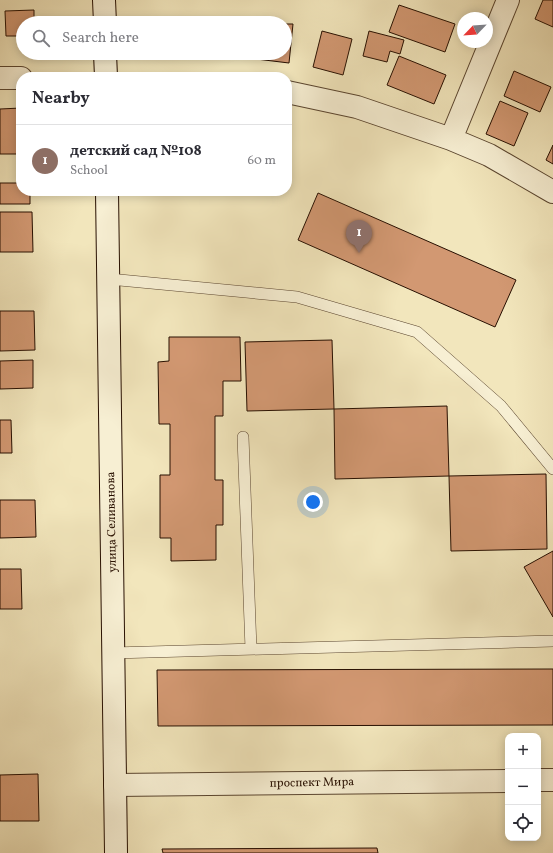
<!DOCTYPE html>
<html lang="en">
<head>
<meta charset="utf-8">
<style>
  :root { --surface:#fff; --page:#f7f7f7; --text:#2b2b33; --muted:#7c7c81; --line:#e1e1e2; --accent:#8f2418 }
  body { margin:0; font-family:Vollkorn,serif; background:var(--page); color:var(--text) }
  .controls { position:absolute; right:12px; bottom:12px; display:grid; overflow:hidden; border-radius:8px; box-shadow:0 2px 10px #0003 }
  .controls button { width:36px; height:36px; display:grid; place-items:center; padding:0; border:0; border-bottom:1px solid var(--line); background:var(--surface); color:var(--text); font:20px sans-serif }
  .compass { position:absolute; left:457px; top:12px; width:36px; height:36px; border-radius:50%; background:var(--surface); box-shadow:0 2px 10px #0003; rotate:245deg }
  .you { position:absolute; left:313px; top:502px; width:14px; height:14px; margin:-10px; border:3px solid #fff; border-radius:50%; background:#1a73e8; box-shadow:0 0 0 6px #1a73e833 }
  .badge { display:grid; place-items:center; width:26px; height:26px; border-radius:50%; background:var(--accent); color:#fff; font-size:13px; font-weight:700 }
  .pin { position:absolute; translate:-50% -33px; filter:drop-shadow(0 1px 2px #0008) }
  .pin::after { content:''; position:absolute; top:21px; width:14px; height:12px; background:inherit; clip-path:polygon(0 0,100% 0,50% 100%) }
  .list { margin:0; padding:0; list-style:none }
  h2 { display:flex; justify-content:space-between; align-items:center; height:52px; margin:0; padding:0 16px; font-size:17px }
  h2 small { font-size:13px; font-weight:400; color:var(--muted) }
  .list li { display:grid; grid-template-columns:26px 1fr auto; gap:12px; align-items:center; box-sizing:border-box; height:72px; padding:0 16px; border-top:1px solid var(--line) }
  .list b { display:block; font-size:15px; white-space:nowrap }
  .list p { margin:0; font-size:13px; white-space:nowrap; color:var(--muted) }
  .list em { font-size:13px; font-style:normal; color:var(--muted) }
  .icon { flex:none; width:22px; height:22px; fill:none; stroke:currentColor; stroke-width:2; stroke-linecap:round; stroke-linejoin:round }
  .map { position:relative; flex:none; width:553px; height:853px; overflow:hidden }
  .search { position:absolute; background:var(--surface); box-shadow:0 2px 10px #0003; left:16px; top:16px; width:276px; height:44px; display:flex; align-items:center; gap:10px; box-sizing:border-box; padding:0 14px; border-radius:22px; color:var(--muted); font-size:15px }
  .panel { position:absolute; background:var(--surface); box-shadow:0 2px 10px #0003; left:16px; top:72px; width:276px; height:124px; border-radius:16px }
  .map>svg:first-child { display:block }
</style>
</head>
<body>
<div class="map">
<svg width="553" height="853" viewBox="0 0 553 853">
  <rect width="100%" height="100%" fill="#f2e6bc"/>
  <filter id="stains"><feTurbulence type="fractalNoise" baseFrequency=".005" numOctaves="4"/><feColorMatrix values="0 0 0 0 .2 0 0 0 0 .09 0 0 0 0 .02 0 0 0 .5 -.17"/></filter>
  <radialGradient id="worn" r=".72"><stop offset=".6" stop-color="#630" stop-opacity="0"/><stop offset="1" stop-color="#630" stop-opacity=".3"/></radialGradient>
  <path fill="#d29872" stroke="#270f00" d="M 543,0 L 553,0 L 553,27 L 535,19 Z
    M 399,5 L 455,24 L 445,52 L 389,32 Z
    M 34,10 L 34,23 L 23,23 L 23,36 L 6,36 L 5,11 Z
    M 252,20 L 280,23 L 252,23 Z
    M 285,24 L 293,24 L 289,63 L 248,58 L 249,53 L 285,53 Z
    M 322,31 L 352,39 L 343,75 L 313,67 Z
    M 369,31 L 404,40 L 400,54 L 390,51 L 387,62 L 363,56 Z
    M 399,56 L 446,75 L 434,104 L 387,85 Z
    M 514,71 L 551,87 L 540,112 L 504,96 Z
    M 500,101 L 528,113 L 514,146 L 486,134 Z
    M 21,108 L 21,154 L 0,154 L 0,109 Z
    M 553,145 L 553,164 L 546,160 Z
    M 0,183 L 21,183 L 21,191 L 30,191 L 30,204 L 0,204 Z
    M 318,193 L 516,280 L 495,327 L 298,240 Z
    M 0,212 L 32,212 L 33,252 L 0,252 Z
    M 0,311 L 34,311 L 35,350 L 0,351 Z
    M 169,337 L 240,337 L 241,381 L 223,381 L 223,416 L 215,416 L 215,480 L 223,480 L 223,525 L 216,525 L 216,560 L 171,561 L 171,538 L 160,538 L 160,475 L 170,475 L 170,424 L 159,424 L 158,362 L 169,361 Z
    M 332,340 L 334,409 L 247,411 L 245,342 Z
    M 33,360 L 33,388 L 0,389 L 0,361 Z
    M 447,406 L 449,476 L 335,479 L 334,409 Z
    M 0,420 L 11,420 L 12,453 L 0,453 Z
    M 546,474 L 547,549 L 451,551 L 449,476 Z
    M 0,500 L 35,500 L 36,537 L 0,538 Z
    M 553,551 L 553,617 L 524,567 Z
    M 0,569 L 21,569 L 22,609 L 0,609 Z
    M 553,669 L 553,725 L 158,726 L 157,670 Z
    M 38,774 L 39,821 L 0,821 L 0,775 Z
    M 377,848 L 378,853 L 163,853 L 162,849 Z"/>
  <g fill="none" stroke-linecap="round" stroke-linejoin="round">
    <defs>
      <path id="lane" d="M 109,279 L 297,297 L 417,332 L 501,406 L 553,469
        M 243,437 L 251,649
        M 113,653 L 553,641"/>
      <path id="street" d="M 0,78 L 21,78
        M 287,92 L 357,107 L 451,139 L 489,155 L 553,192
        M 451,139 L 508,0
        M 538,780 L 553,780
        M 115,785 L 508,781"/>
      <path id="secondary" d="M 104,0 L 105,23
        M 105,53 L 106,77
        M 107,191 L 116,853"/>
    </defs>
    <use href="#lane" stroke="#5a452f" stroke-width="12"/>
    <use href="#street" stroke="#5a452f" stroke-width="24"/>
    <use href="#secondary" stroke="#270f00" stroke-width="24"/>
    <use href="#lane" stroke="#f7efd3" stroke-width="11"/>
    <use href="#street" stroke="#f7efd3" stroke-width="22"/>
    <use href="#secondary" stroke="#f7efd3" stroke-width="22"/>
  </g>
  <g text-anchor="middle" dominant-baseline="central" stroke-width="3" stroke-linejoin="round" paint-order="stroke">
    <g font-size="12" fill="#270f00" stroke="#f7efd3">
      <text transform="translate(112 522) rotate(-91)">улица Селиванова</text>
      <text transform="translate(312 783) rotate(-1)">проспект Мира</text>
    </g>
  </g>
  <rect width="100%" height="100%" filter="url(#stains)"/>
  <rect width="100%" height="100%" fill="url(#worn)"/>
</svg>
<div class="controls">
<button>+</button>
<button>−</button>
<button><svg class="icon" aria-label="locate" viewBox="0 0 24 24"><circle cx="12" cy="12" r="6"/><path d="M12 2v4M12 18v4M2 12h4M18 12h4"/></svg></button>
</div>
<svg class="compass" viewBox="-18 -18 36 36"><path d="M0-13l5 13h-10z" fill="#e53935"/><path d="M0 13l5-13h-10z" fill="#7c7c81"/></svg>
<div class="you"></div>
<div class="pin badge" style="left:359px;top:253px;background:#8d6e63">1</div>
<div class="search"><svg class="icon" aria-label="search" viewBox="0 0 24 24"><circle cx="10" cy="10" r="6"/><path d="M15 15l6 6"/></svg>Search here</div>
<section class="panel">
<h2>Nearby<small></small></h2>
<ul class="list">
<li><span class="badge" style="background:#8d6e63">1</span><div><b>детский сад №108</b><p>School</p></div><em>60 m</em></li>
</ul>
</section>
</div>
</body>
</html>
